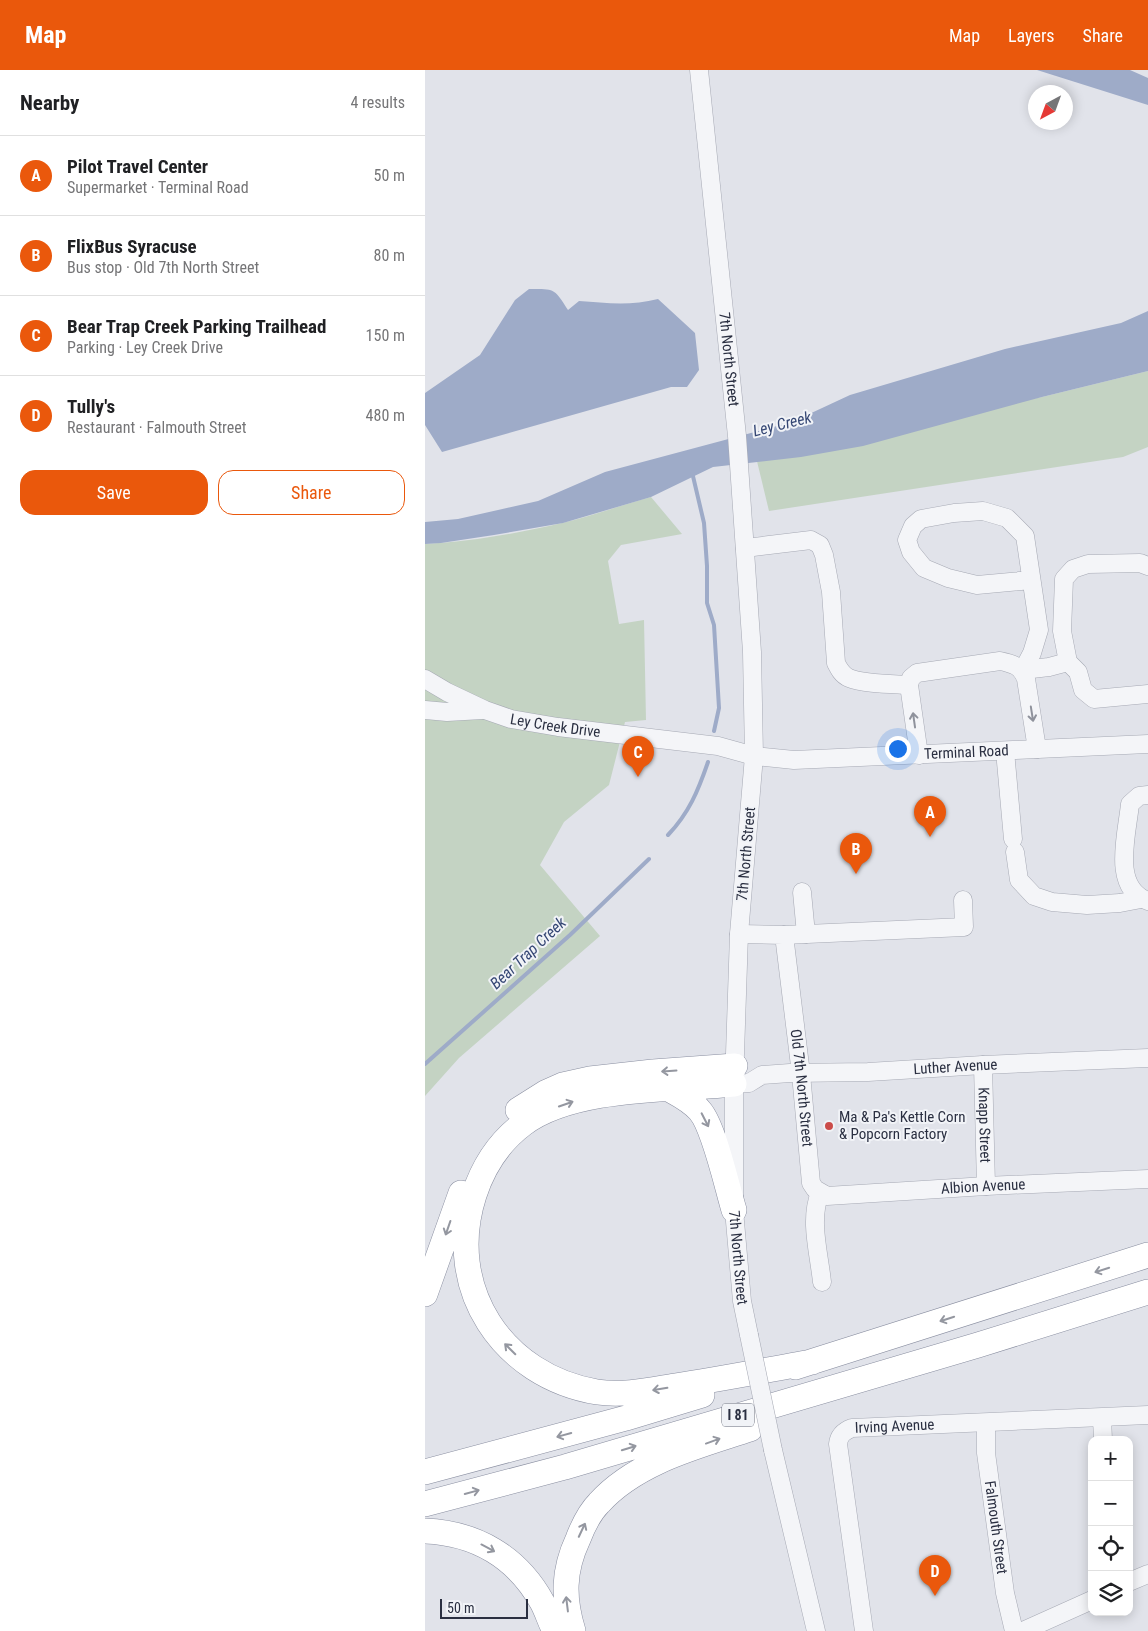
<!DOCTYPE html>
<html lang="en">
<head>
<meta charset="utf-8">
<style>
  :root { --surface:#fff; --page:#f2f2f2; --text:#202124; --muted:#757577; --line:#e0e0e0; --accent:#ea580c }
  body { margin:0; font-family:"Roboto Condensed",sans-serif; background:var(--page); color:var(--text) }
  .controls { position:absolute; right:15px; bottom:15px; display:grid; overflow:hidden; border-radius:10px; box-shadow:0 2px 12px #0003 }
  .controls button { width:45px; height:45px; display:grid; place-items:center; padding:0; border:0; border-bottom:1px solid var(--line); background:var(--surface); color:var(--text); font:25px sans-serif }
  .compass { position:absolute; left:603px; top:15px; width:45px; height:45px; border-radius:50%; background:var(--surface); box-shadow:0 2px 12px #0003; rotate:221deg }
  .scale { position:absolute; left:15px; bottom:12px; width:88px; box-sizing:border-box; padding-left:5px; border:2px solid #2a2f41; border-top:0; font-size:14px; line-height:18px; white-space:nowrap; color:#2a2f41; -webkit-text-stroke:4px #f1f3f7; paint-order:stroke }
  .you { position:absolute; left:472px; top:678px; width:18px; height:18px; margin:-12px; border:4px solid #fff; border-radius:50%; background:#1a73e8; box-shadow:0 0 0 8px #1a73e833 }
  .badge { display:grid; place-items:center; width:32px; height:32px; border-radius:50%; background:var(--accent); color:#fff; font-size:16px; font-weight:700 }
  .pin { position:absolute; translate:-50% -41px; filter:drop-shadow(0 1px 2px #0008) }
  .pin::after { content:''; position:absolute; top:26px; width:18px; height:15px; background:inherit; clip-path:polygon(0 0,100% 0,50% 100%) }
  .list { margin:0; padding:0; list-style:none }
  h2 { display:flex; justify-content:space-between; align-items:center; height:65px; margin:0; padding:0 20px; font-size:21px }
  h2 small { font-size:16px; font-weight:400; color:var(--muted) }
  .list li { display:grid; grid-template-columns:32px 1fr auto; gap:15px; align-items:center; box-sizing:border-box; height:80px; padding:0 20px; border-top:1px solid var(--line) }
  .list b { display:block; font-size:19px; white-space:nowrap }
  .list p { margin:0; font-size:16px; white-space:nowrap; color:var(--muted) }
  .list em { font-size:16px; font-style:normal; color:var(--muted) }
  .actions { display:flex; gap:10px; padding:15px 20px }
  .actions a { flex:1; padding:11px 0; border:1px solid var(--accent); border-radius:15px; text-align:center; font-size:18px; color:var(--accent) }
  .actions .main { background:var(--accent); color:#fff }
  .icon { flex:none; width:28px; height:28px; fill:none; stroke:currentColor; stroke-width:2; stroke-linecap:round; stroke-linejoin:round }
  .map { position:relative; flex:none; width:723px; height:1561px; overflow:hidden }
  header { display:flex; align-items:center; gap:30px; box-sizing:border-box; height:70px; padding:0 25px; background:var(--accent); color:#fff }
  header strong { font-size:24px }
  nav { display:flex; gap:28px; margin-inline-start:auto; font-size:18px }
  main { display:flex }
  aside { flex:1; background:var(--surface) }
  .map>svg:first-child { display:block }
</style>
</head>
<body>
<header>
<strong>Map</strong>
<nav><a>Map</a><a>Layers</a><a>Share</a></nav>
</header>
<main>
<aside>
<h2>Nearby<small>4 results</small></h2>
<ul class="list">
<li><span class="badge">A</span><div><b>Pilot Travel Center</b><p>Supermarket · Terminal Road</p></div><em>50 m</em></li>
<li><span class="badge">B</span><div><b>FlixBus Syracuse</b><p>Bus stop · Old 7th North Street</p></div><em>80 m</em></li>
<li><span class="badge">C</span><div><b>Bear Trap Creek Parking Trailhead</b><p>Parking · Ley Creek Drive</p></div><em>150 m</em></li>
<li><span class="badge">D</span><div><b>Tully's</b><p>Restaurant · Falmouth Street</p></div><em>480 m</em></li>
</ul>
<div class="actions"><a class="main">Save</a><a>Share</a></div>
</aside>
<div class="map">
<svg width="723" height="1561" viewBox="0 0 723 1561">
  <rect width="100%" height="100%" fill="#e1e3ea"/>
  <path fill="#c4d3c3" d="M 723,301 L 723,377 L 698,387 L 344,441 L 330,383 L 617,327 Z
    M 226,427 L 257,464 L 196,475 L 183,491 L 194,554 L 219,550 L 221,650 L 200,652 L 184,715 L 139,752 L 115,795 L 175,866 L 34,988 L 0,1026 L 0,474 C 44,472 95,463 137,453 C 167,446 197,435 226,427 Z"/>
  <path fill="#9eabc8" d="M 612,0 L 705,0 L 723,8 L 723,35 Z
    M 104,219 C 130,219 129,218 143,240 L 154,231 C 181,233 206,236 233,229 L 270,263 L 274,300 L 262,317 L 246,317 L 17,382 L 0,355 L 0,323 L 55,285 L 90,230 Z
    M 723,241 L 723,301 L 617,327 L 438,376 L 376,387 L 288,397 L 226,427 L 138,453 L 69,465 L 16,473 L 0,474 L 0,452 L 33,449 L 113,431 L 180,402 L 367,352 L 425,325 L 580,279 L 696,253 Z"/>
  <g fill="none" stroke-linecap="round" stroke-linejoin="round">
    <path stroke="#9eabc8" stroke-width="4" d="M 267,402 L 279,453 L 282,496 L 282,533 L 289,555 L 294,638 L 289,661
      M 243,765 C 264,743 273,721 283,692
      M 0,994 L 145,865 L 224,789"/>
    <defs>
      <g id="minor">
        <path id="s1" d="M 274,0 L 312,366 L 327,582 L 329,686 L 314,864 L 309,1014 L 309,1140 L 317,1231 L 324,1265"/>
        <path d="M 320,478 L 386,470 L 395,475 L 399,485 L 406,522 L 411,593 C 414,599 417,605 424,608 C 438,614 468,614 484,615"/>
        <path d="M 723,496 L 715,493 L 663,494 L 648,499 L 639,509 L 637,561 L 643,592 L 653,602 L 658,620 L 669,629 L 723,624"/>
        <path d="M 598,600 L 607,583 L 614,560 L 600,466 L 582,448 L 558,441 L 529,443 L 496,449 L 488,456 L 482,470 L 486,482 L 499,498 L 523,508 L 552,515 L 606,510"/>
        <path d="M 598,600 L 624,597 L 643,592"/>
        <path id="s2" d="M 0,609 L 22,622 L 60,640 L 86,649 L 133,657 L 293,676 L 329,686 L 369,690 L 723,674"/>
        <path d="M 0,640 L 22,642 L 57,640"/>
        <path d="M 580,681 L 588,769"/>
        <path d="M 494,685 L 484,615 L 486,608 L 492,603 L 575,591 C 589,594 596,596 601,609 L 612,679"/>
        <path d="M 723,725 L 714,726 L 705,734 C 702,765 686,818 723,831"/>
        <path d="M 590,782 L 594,810 L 609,826 L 627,832 L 662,835 L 695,833 L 716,829"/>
        <path d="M 377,822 L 381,864"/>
        <path id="s3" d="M 314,864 L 359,865 L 376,1004 L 386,1113 L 390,1119 L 402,1126 L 561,1116 L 723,1109"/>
        <path d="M 359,865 L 539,857 L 538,830"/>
        <path id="s4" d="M 558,995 L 561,1116"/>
        <path id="s5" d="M 309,1014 L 324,1013 L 337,1005 L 365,1003 L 443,1002 L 558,995 L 723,988"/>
        <path d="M 395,1123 C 384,1150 394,1183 397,1212"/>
        <path d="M 677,1348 L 678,1370"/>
        <path id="s6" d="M 561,1353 L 561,1383 L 580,1523 L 589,1561"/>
        <path d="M 348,1380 L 391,1561"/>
        <path d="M 704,1512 L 723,1504"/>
        <path id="s7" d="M 439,1561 L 413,1374 C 414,1365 419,1361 427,1358 L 723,1345"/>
        <path d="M 598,1561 L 667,1530"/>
      </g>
      <path id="highway" d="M 309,1014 C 248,1020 148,1016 98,1054 C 74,1072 58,1097 49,1125 C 19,1218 77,1306 172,1322 C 198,1326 225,1320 250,1316 C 296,1309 341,1300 387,1292
        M 244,1019 C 255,1025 267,1031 275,1041 C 289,1057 302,1117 309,1140
        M 93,1040 L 120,1023 L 138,1015 L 165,1009 L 228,1002 L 310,996
        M 0,1224 L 36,1123
        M 370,1297 L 723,1185
        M 0,1402 L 201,1348 L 277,1325
        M 0,1434 L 140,1397 L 553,1275 L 723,1222
        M 0,1461 C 51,1463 92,1487 117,1532 C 122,1541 125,1552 130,1561
        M 148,1561 C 138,1528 138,1501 153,1469 C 158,1456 164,1443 174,1433 C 212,1391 274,1376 325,1359"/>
    </defs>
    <use href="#minor" stroke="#a6a9b4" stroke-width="19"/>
    <use href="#highway" stroke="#898ea0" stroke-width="26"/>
    <use href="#minor" stroke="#f4f5f8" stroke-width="18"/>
    <use href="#highway" stroke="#fff" stroke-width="25"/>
    <defs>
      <path id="minor-bridge" d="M 324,1265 L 348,1380"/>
    </defs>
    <use href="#minor-bridge" stroke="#a6a9b4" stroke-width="19" stroke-linecap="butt"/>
    <use href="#minor-bridge" stroke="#f4f5f8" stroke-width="18"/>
  </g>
  <defs><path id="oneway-shaft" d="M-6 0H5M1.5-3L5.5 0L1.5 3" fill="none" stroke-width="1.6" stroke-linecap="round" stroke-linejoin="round" transform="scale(1.25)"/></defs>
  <g stroke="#8f929c">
    <use href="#oneway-shaft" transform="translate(607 644) rotate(81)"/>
    <use href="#oneway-shaft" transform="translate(489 650) rotate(-98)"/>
  </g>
  <g stroke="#9497a0">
    <use href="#oneway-shaft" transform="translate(244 1001) rotate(176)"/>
    <use href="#oneway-shaft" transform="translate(141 1034) rotate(-19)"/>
    <use href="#oneway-shaft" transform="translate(280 1050) rotate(63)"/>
    <use href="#oneway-shaft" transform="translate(23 1158) rotate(109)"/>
    <use href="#oneway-shaft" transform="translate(677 1200) rotate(162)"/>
    <use href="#oneway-shaft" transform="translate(522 1249) rotate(162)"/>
    <use href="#oneway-shaft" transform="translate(85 1279) rotate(-135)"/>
    <use href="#oneway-shaft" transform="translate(235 1319) rotate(171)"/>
    <use href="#oneway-shaft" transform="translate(139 1365) rotate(165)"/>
    <use href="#oneway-shaft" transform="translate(288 1371) rotate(-20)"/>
    <use href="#oneway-shaft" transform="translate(204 1378) rotate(-17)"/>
    <use href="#oneway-shaft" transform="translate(47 1422) rotate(-15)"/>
    <use href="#oneway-shaft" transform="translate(157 1460) rotate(-65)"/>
    <use href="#oneway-shaft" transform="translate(63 1478) rotate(28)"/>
    <use href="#oneway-shaft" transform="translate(142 1534) rotate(-97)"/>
  </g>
  <circle fill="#cb4c4a" stroke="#f1f3f7" stroke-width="2" cx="404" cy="1056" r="5"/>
  <g text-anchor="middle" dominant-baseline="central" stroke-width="4" stroke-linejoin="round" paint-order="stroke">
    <rect fill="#f1f3f7" stroke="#666a78" stroke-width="1" x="297" y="1333.5" width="32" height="23" rx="4"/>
    <g font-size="14" font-weight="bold" fill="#2a2f41">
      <text x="313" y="1345">I 81</text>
    </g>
    <g font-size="15" fill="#2a2f41" stroke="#f1f3f7">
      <text stroke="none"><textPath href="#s1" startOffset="291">7th North Street</textPath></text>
      <text stroke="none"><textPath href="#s2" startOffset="140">Ley Creek Drive</textPath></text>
      <text stroke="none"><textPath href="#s2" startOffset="554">Terminal Road</textPath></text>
      <text transform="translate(321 784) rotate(-85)">7th North Street</text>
      <text stroke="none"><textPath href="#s5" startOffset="224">Luther Avenue</textPath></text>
      <text stroke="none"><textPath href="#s3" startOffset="199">Old 7th North Street</textPath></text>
      <text stroke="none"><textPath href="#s4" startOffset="60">Knapp Street</textPath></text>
      <text stroke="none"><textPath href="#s3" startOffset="472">Albion Avenue</textPath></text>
      <text stroke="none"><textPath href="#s1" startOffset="1191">7th North Street</textPath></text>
      <text stroke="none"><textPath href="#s7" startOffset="254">Irving Avenue</textPath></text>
      <text stroke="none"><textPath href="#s6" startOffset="105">Falmouth Street</textPath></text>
    </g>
    <g font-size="15" fill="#2a2f41" stroke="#f1f3f7" text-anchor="start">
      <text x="414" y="1047">Ma &amp; Pa's Kettle Corn<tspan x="414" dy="17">&amp; Popcorn Factory</tspan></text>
    </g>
    <g font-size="16" font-style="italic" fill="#354774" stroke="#f1f3f7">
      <text transform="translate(357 354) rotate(-14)">Ley Creek</text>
      <text transform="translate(103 883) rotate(-43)">Bear Trap Creek</text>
    </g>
  </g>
</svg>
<div class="controls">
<button>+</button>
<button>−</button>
<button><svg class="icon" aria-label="locate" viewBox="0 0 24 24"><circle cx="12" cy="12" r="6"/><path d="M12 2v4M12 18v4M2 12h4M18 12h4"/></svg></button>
<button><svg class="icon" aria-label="layers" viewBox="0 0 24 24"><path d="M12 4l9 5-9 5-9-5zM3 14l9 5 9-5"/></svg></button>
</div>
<svg class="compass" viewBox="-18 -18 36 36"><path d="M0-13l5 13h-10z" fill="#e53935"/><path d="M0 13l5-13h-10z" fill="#757577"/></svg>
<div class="scale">50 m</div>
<div class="you"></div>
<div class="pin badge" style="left:505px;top:767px">A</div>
<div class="pin badge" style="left:431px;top:804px">B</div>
<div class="pin badge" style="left:213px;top:707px">C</div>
<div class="pin badge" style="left:510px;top:1526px">D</div>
</div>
</main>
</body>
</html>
